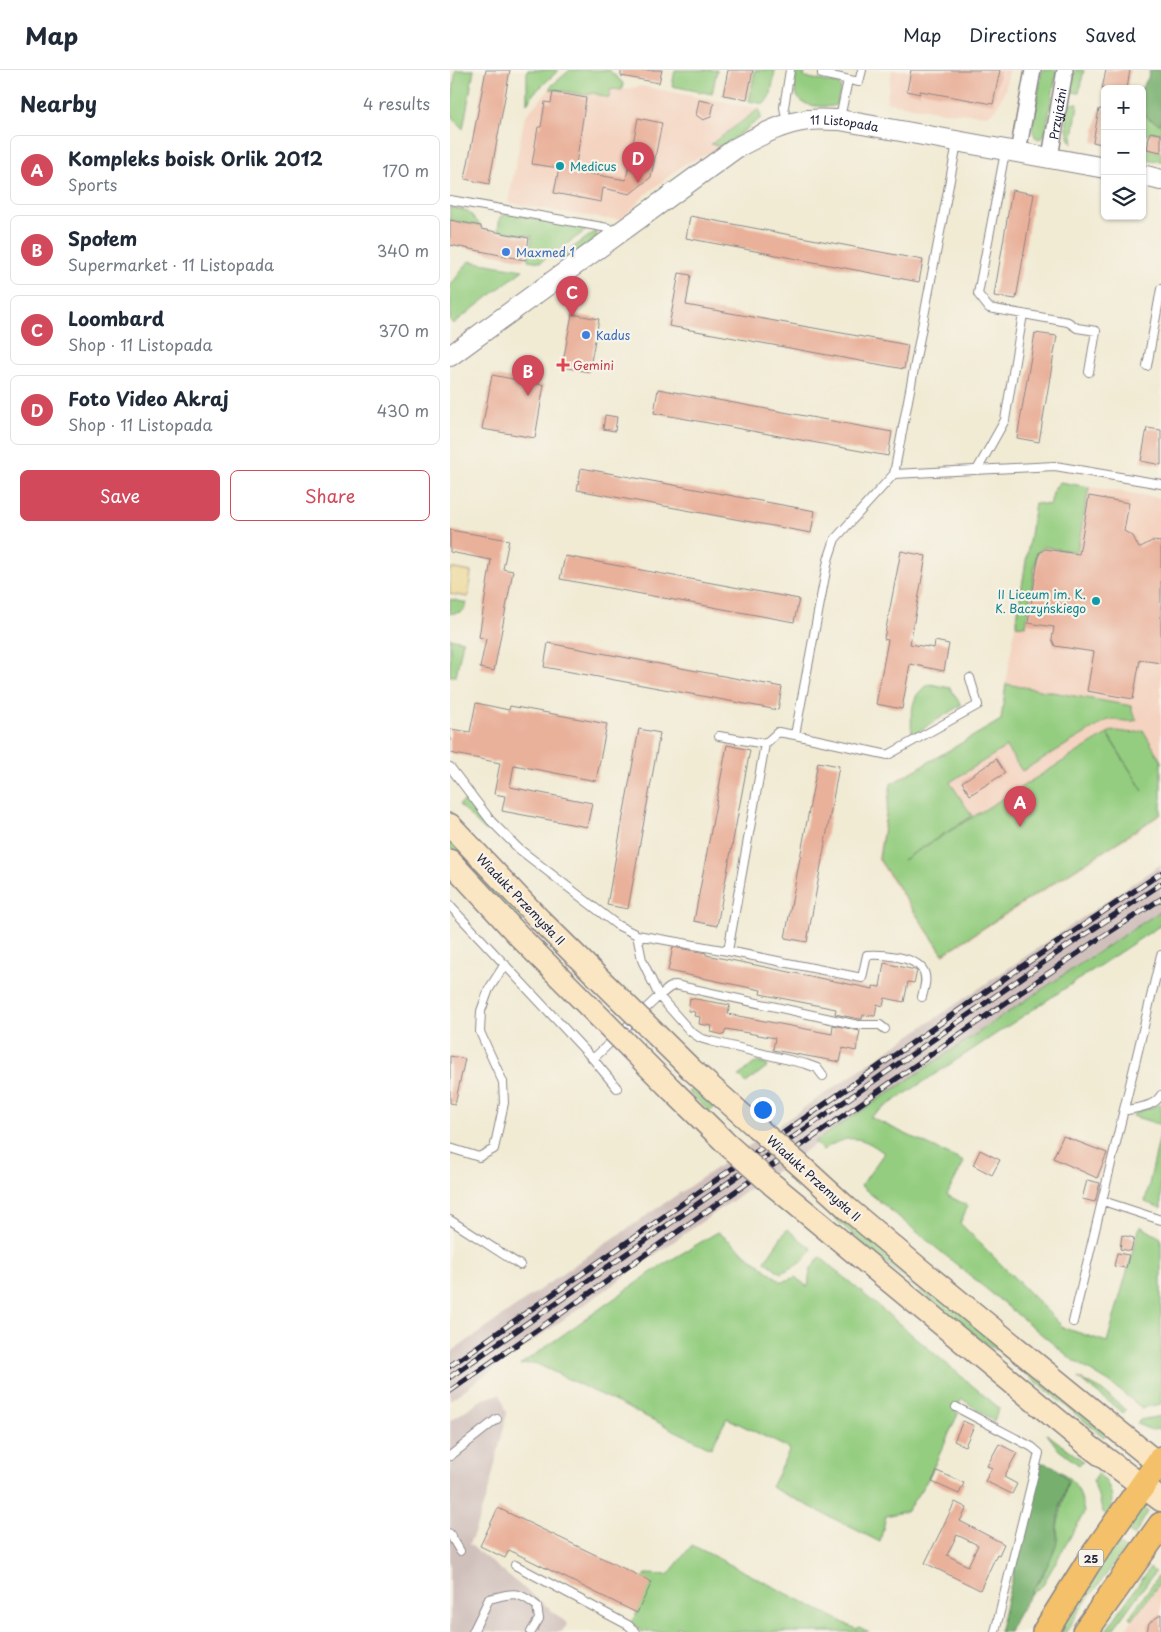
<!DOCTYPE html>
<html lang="en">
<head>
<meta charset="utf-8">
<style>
  :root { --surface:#fff; --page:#f6f6f7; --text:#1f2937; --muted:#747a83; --line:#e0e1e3; --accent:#d1495b }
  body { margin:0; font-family:"Playpen Sans",sans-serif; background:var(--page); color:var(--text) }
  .controls { position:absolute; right:15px; top:15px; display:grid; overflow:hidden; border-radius:8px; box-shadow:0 1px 4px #0004 }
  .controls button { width:45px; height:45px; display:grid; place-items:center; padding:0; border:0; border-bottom:1px solid var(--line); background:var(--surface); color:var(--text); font:25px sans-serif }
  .you { position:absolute; left:312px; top:1039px; width:18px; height:18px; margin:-12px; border:4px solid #fff; border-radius:50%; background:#1a73e8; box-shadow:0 0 0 8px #1a73e833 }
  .badge { display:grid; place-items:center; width:32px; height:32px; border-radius:50%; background:var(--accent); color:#fff; font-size:16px; font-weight:700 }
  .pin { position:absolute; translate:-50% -41px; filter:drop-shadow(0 1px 2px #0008) }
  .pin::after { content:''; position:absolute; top:26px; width:18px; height:15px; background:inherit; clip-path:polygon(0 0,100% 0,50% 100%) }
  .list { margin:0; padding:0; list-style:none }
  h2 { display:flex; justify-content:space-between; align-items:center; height:65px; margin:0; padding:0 20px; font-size:21px }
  h2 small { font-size:16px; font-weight:400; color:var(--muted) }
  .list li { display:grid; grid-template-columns:32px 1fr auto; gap:15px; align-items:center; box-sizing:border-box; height:70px; margin:0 10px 10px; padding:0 10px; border:1px solid var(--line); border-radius:8px }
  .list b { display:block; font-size:19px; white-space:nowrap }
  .list p { margin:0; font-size:16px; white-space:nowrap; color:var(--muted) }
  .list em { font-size:16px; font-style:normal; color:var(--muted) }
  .actions { display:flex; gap:10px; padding:15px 20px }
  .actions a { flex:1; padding:11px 0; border:1px solid var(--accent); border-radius:8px; text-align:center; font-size:18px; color:var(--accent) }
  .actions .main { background:var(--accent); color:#fff }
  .icon { flex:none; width:28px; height:28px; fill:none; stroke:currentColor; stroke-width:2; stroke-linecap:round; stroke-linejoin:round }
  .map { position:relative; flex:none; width:711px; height:1562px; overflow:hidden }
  header { display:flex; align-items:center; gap:30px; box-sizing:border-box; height:70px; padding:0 25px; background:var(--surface); border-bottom:1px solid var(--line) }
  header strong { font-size:24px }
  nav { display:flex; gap:28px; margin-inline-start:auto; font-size:18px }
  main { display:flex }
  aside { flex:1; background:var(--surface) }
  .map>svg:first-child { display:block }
</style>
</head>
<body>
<header>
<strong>Map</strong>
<nav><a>Map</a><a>Directions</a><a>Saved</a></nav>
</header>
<main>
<aside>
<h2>Nearby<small>4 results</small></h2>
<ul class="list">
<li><span class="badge">A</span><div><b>Kompleks boisk Orlik 2012</b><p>Sports</p></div><em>170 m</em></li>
<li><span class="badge">B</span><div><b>Społem</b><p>Supermarket · 11 Listopada</p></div><em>340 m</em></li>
<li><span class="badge">C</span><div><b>Loombard</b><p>Shop · 11 Listopada</p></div><em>370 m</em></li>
<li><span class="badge">D</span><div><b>Foto Video Akraj</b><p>Shop · 11 Listopada</p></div><em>430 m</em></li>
</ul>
<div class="actions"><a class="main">Save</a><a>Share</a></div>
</aside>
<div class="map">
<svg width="711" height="1562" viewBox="0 0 711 1562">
  <rect width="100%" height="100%" fill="#f7f3e8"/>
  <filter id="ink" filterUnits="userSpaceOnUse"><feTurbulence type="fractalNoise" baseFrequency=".02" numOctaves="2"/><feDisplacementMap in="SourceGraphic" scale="10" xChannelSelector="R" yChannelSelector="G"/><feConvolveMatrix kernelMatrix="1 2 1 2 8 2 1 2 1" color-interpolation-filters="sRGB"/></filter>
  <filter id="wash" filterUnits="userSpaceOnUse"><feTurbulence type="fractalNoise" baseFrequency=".0096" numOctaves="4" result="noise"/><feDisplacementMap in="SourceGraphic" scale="20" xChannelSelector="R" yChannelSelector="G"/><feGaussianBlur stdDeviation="1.12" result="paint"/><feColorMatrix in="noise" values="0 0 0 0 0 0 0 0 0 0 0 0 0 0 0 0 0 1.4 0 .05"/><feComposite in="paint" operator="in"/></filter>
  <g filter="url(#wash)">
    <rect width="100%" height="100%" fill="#f1ebd4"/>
    <path fill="#f4d3c0" d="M 442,0 L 559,0 L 555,21 L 546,39 L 538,45 L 492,42 L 436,32 Z
      M 191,16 L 309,39 L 262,74 L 272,77 L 233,95 L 195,125 L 172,149 L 156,149 L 58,133 L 75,46 L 100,19 L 136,25 L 143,23 L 159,27 L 161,18 L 172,20 Z
      M 608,412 L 610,412 L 711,428 L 711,746 L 493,886 L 427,790 L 440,713 L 550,650 L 585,432 L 600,434 L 603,419 Z
      M 711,1511 L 711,1562 L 673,1562 L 683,1549 Z"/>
    <path fill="#d0c0bc" d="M 711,794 L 711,841 L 642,885 L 247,1155 L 0,1330 L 0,1283 L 133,1189 Z
      M 50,1324 L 57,1343 L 39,1419 L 24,1463 L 19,1474 L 118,1554 L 111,1562 L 0,1562 L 0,1351 L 31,1330 Z"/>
    <path fill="#94cd80" stroke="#5b785e" d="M 6,0 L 24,0 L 13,59 L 2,47 L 0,41 Z
      M 77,0 L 109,0 L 84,23 L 77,33 Z
      M 120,0 L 159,0 L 173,13 L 172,20 L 161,19 L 159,28 L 143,23 L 136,25 L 100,19 L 100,17 Z
      M 225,0 L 267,0 L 262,24 L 222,16 Z
      M 305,0 L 325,0 L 321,24 L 314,34 L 299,31 Z
      M 347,0 L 355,0 L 354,7 L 389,14 L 391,19 L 386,35 C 380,38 373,36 366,36 C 342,33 344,20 347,0 Z
      M 592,0 L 607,0 L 596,61 L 593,67 L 589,69 L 585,67 L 582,58 Z
      M 625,0 L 634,0 L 629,23 L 621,22 Z
      M 619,33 L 628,34 L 622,73 C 614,60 617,48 619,33 Z
      M 309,39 L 311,48 L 272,77 L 261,74 Z
      M 692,41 L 698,48 L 711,55 L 711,64 L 701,62 L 700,65 L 692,64 Z
      M 692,76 L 698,77 L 698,79 L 711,82 L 711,92 L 692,88 Z
      M 0,137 L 18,141 L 31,156 L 0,150 Z
      M 57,143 L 138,159 L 91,192 L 78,190 L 82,166 L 48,160 L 50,147 Z
      M 146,161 L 147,165 L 146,168 L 116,191 L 112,185 Z
      M 19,191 L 73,200 L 3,254 L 0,250 L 0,216 Z
      M 610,412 L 639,417 L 627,482 L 594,477 L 587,483 L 576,556 L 566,555 L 585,433 L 600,435 L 604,419 Z
      M 0,529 L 17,533 C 12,546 11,541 0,544 Z
      M 0,568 L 13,571 L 6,606 L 0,606 Z
      M 480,614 L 500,618 L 511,635 L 466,663 L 462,662 C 460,652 462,633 467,625 C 470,620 475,617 480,614 Z
      M 556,614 L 682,636 L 682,642 L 687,650 C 681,653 667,649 658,650 L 572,701 L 556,677 L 500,712 L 522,746 L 453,790 L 657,664 L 693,721 L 657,663 C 669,657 678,667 693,660 L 711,691 L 711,744 L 493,884 L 429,789 L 441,714 L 551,650 Z
      M 18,728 L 39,758 L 35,761 L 9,735 Z
      M 0,766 L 77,847 L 69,854 L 0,777 Z
      M 711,841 L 711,855 L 420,1047 L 514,1092 L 497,1125 L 518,1136 L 510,1153 L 614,1258 L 657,1272 L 690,1156 L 711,1168 L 711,1334 L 692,1338 L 659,1312 L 624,1291 L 411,1116 L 434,1083 C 411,1065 397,1064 373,1080 L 364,1072 C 481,996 594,916 711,841 Z
      M 307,991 L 318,996 L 296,1013 L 289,1006 Z
      M 243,1018 L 264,1038 L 260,1042 L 238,1022 Z
      M 711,1034 L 711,1055 L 683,1046 L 685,1043 Z
      M 711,1061 L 711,1138 L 695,1132 Z
      M 383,1135 L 657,1362 L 654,1367 L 547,1280 L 514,1260 L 481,1230 L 420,1180 L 377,1141 Z
      M 337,1159 L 362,1179 L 351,1193 L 331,1203 L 315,1191 Z
      M 268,1162 L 332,1212 L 345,1207 L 358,1217 L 360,1200 L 370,1187 L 549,1338 L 544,1351 L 512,1329 L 505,1340 L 508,1344 L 478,1409 L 457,1441 L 436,1446 L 430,1472 L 321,1417 L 340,1379 L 277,1348 L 261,1378 L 85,1293 L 70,1295 L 209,1197 Z
      M 628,1308 L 650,1319 L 676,1340 L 673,1343 Z
      M 711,1346 L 711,1359 L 701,1360 L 687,1354 L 690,1350 Z
      M 597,1364 L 633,1391 L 629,1395 L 609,1380 Z
      M 610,1401 C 629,1415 630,1420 634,1443 L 592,1516 L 576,1528 L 593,1506 L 608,1468 L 607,1457 L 618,1411 Z
      M 648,1403 C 661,1415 666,1428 658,1446 L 653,1442 L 643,1410 Z
      M 691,1438 L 695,1438 L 698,1442 L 684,1466 L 673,1457 Z
      M 662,1470 L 675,1479 L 629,1541 L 616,1562 L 606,1562 Z
      M 242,1475 L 406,1559 L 409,1557 L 419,1562 L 249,1562 L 227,1557 L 225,1562 L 192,1562 L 181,1552 L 187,1543 L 193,1508 L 196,1504 L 218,1505 Z
      M 700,1498 L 705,1502 L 661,1562 L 655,1562 Z
      M 711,1502 L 711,1511 L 683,1549 L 679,1547 Z"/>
    <path fill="#77b06e" stroke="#4c6954" d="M 700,0 L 711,0 L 711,55 L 698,48 L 692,41 L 691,19 L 698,8 Z
      M 591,1393 C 604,1393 611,1402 618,1411 C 614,1425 608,1441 607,1456 C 606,1464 609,1470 605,1478 C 594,1509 572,1532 559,1562 L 549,1562 Z"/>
    <path fill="#eeda9e" stroke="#887e6c" d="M 0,498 L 21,502 L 18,527 L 0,524 Z"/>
    <g id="blocks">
      <path fill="#e9b09a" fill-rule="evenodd" d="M 36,0 L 60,0 L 39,114 L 15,109 Z
        M 171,0 L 212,0 L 209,13 L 171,6 Z
        M 278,0 L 303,0 L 297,29 L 273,25 Z
        M 461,0 L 550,0 L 543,34 L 470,21 L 470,24 L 457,21 Z
        M 656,0 L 680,0 L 677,19 L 652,19 Z
        M 103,22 L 136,28 L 125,101 L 176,110 L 188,48 L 212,53 L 201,107 L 180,124 L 153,118 L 151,132 L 104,123 L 109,98 L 82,94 L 88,57 L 91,57 L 95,32 L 101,33 Z
        M 249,30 L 264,33 L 261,47 L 253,50 L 246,45 Z
        M 649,39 L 655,40 L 655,75 L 643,72 Z
        M 700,62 L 711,64 L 711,82 L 697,79 Z
        M 562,120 L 584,124 L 566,229 L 544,226 Z
        M 240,146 L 473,190 L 469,212 L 236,168 Z
        M 0,150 L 31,156 L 31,159 L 79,168 L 75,190 L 0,175 Z
        M 229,203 L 241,205 L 236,235 L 458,275 L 454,299 L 219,256 Z
        M 122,244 L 149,249 L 139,302 L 112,297 Z
        M 585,263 L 607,266 L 589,372 L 567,368 Z
        M 42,305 L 94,315 L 85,368 L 32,359 Z
        M 208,319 L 442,362 L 438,386 L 204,343 Z
        M 155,345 L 167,347 L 165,361 L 153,359 Z
        M 697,358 L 711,360 L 711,395 L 691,391 Z
        M 131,398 L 365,441 L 361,463 L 127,420 Z
        M 639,426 L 679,433 L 674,461 L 683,466 L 689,478 L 702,471 L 711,472 L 711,593 L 690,590 L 683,629 L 637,621 L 644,582 L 605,576 L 602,569 L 604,557 L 578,553 L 589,483 L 595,479 L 629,484 Z
        M 0,460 L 59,470 L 53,499 L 63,501 L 44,601 L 30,598 L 36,569 L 29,567 L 41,490 L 0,482 Z
        M 451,481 L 476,486 L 460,574 L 484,578 L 485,571 L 499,574 L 494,601 L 460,594 L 452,639 L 426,634 L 438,570 L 434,569 Z
        M 115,486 L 349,529 L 344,552 L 110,509 Z
        M 98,573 L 332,617 L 328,640 L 94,597 Z
        M 26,633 L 59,640 L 60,636 L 157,654 L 146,711 L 64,695 L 60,717 L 142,733 L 137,757 L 52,741 L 55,726 L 44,724 L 50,693 L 0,683 L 0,659 L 20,662 Z
        M 189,659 L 210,663 L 178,839 L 157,835 Z
        M 277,675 L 300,680 L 267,856 L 244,851 Z
        M 546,689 L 555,703 L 520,725 L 512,712 Z
        M 368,692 L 389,696 L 357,872 L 335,868 Z
        M 223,877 L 256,883 L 256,885 L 423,919 L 423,916 L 430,917 L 434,893 L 465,900 L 467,901 L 464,913 L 458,912 L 454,932 L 435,928 L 433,936 L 427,934 L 425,946 L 413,945 L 412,949 L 409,949 L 385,944 L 386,939 L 310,924 L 311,920 L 218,901 Z
        M 240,928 L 280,935 L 278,944 L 382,964 L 383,955 L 410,961 L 406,981 L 393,978 L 390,992 L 323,980 L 325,968 L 276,959 L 274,965 L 261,962 L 262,956 L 249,954 L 250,947 L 244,946 L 245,942 L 238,941 Z
        M 0,986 L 15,989 L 5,1034 L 0,1033 Z
        M 613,1066 L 657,1083 L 647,1108 L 603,1088 Z
        M 530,1080 L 550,1090 L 542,1105 L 523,1095 Z
        M 637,1110 L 650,1113 L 645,1132 L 632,1129 Z
        M 672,1165 L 684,1168 L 681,1181 L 670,1179 Z
        M 667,1183 L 679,1185 L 676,1198 L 664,1196 Z
        M 513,1351 L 524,1356 L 515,1376 L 504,1371 Z
        M 549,1374 L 567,1383 L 554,1407 L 567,1414 L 562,1424 L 535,1411 L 542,1398 L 537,1396 Z
        M 487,1401 L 514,1413 L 509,1424 L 482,1412 Z
        M 505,1432 L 517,1438 L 510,1451 L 554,1474 L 549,1485 L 547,1484 L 530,1520 L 475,1493 ZM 507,1465 L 528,1475 L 518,1496 L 497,1485 Z
        M 48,1438 L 202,1512 L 187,1543 L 59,1480 L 55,1488 L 30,1476 Z
        M 711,1544 L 711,1562 L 697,1562 L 699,1553 Z"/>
    </g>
  </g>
  <g filter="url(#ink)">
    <use href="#blocks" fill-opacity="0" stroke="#8a8688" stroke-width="1"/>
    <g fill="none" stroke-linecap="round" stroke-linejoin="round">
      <defs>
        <path id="service" d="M 372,0 L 372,4 L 409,12 L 412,0
          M 390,48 L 398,10
          M 337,54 L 334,37 L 340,0
          M 555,82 L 528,224 L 539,238 L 618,252 L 627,258 L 646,261 L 639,302
          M 0,130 L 158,158 L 164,166
          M 697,296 L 711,219
          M 527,400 L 555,350 L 573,244
          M 444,404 L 605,396 L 711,414
          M 345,665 L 438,685 L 528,635 L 520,608
          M 269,666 L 315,674
          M 0,697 L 41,751 L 69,779 L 167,855 L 187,865 L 192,890 L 209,926 L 240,961 L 250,968 L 260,971 L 356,994 L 367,998 L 373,1006
          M 0,836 L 143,989 L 167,1018
          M 187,865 L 278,881 L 412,908 L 417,885 C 432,884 464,886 473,900 C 478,908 474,919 472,927
          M 278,881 L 315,674 L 328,662 L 345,665 L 378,490 L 385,469 L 444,404 L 507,73
          M 143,989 L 209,926 L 219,918 L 225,915 L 408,955 L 430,955 L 435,959
          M 674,1041 C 687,1037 703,1038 711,1025
          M 0,1078 L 29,1087 L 44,1079 L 54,1033 L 53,1012 L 30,962 L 31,941 L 39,919 L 55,894
          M 653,1131 L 711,1150
          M 0,1150 L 70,1195
          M 623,1252 L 711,885
          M 506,1337 L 582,1377 L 589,1383 L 545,1562
          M 0,1386 L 47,1349
          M 0,1464 L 10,1481
          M 65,1495 L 178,1555 L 186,1562
          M 23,1562 L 39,1529 C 63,1523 67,1520 87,1536 L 89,1549 L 81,1562"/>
        <g id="minor">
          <path d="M 568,82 L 583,0"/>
          <path id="s1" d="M 600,87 L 615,0"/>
        </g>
        <g id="tertiary">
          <path d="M 692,105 L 711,110"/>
          <path id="s2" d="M 0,286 L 286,78 C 309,66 332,53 358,50 C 369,49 379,50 390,50 L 655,98"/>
        </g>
        <path id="secondary" d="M 0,755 L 90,850
          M 0,791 L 71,868
          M 241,999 L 306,1057
          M 221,1019 L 279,1076
          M 351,1096 L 397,1138 L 467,1197 L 711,1396
          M 323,1115 L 639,1376 L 711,1430"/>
        <path id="primary" d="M 595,1562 L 638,1493 L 711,1389
          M 635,1562 L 711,1455"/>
      </defs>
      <use href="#service" stroke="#8a8688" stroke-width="10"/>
      <use href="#minor" stroke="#8a8688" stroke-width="18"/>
      <use href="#tertiary" stroke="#8a8688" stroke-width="22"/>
      <use href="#secondary" stroke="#8a8688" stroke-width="25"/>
      <use href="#primary" stroke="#8a8688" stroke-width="28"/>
      <use href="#service" stroke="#fff" stroke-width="8"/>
      <use href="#minor" stroke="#fff" stroke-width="15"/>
      <use href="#tertiary" stroke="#fff" stroke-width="20"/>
      <use href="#secondary" stroke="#fbe6c3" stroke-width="22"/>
      <use href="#primary" stroke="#f4c16a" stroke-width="25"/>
      <defs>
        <path id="rail" d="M 0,1296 L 568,899 L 711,803
          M 0,1307 L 607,883 L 711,814
          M 0,1321 L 526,953 L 647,870 L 711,829"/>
      </defs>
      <use href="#rail" stroke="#22223b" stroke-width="5.5"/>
      <use href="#rail" stroke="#f7f3e8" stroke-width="4" stroke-dasharray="11" stroke-linecap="butt"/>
      <defs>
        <path id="secondary-bridge" d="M 90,850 L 241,999
          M 71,868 L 221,1019
          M 306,1057 L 351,1096
          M 279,1076 L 323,1115"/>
      </defs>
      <use href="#secondary-bridge" stroke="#8a8688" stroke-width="25" stroke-linecap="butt"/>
      <use href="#secondary-bridge" stroke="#fbe6c3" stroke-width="22"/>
    </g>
  </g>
  <g fill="#0f9aa8" stroke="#f7f3e8" stroke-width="2">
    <circle cx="110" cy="96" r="5"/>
    <circle cx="646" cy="531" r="5"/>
  </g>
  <g fill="#3f7fe0" stroke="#f7f3e8" stroke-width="2">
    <circle cx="56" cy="182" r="5"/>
    <circle cx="136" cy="265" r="5"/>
  </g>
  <path fill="#e0444e" stroke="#f7f3e8" stroke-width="2" d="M110.5 287.5h5v5h5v5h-5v5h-5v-5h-5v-5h5z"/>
  <g text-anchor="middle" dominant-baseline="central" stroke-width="4.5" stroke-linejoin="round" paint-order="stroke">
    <rect fill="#f7f3e8" stroke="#62616f" stroke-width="1" x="628.5" y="1479.5" width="25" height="17" rx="4"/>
    <g font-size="11" font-weight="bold" fill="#22223b">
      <text x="641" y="1488">25</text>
    </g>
    <g font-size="12" fill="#22223b" stroke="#f7f3e8">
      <text stroke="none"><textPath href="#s1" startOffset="44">Przyjaźni</textPath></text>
      <text stroke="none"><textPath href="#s2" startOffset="468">11 Listopada</textPath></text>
      <text transform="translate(71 829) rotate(46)">Wiadukt Przemysła II</text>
      <text transform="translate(364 1108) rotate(42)">Wiadukt Przemysła II</text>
    </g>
    <g font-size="12" fill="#0d838f" stroke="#f7f3e8" text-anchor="start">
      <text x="120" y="96">Medicus</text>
      <text x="636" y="524" text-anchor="end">II Liceum im. K.<tspan x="636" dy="14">K. Baczyńskiego</tspan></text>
    </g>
    <g font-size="12" fill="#366cbe" stroke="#f7f3e8" text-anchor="start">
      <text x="66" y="182">Maxmed 1</text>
      <text x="146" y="265">Kadus</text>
    </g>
    <g font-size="12" fill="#be3a42" stroke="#f7f3e8" text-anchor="start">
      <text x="123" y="295">Gemini</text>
    </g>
  </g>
</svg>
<div class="controls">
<button>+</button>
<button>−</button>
<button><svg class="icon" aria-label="layers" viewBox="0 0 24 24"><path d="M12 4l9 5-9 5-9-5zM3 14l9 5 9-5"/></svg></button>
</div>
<div class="you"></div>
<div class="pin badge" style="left:570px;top:757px">A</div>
<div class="pin badge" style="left:78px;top:326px">B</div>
<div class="pin badge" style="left:122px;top:247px">C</div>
<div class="pin badge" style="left:188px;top:113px">D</div>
</div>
</main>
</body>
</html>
